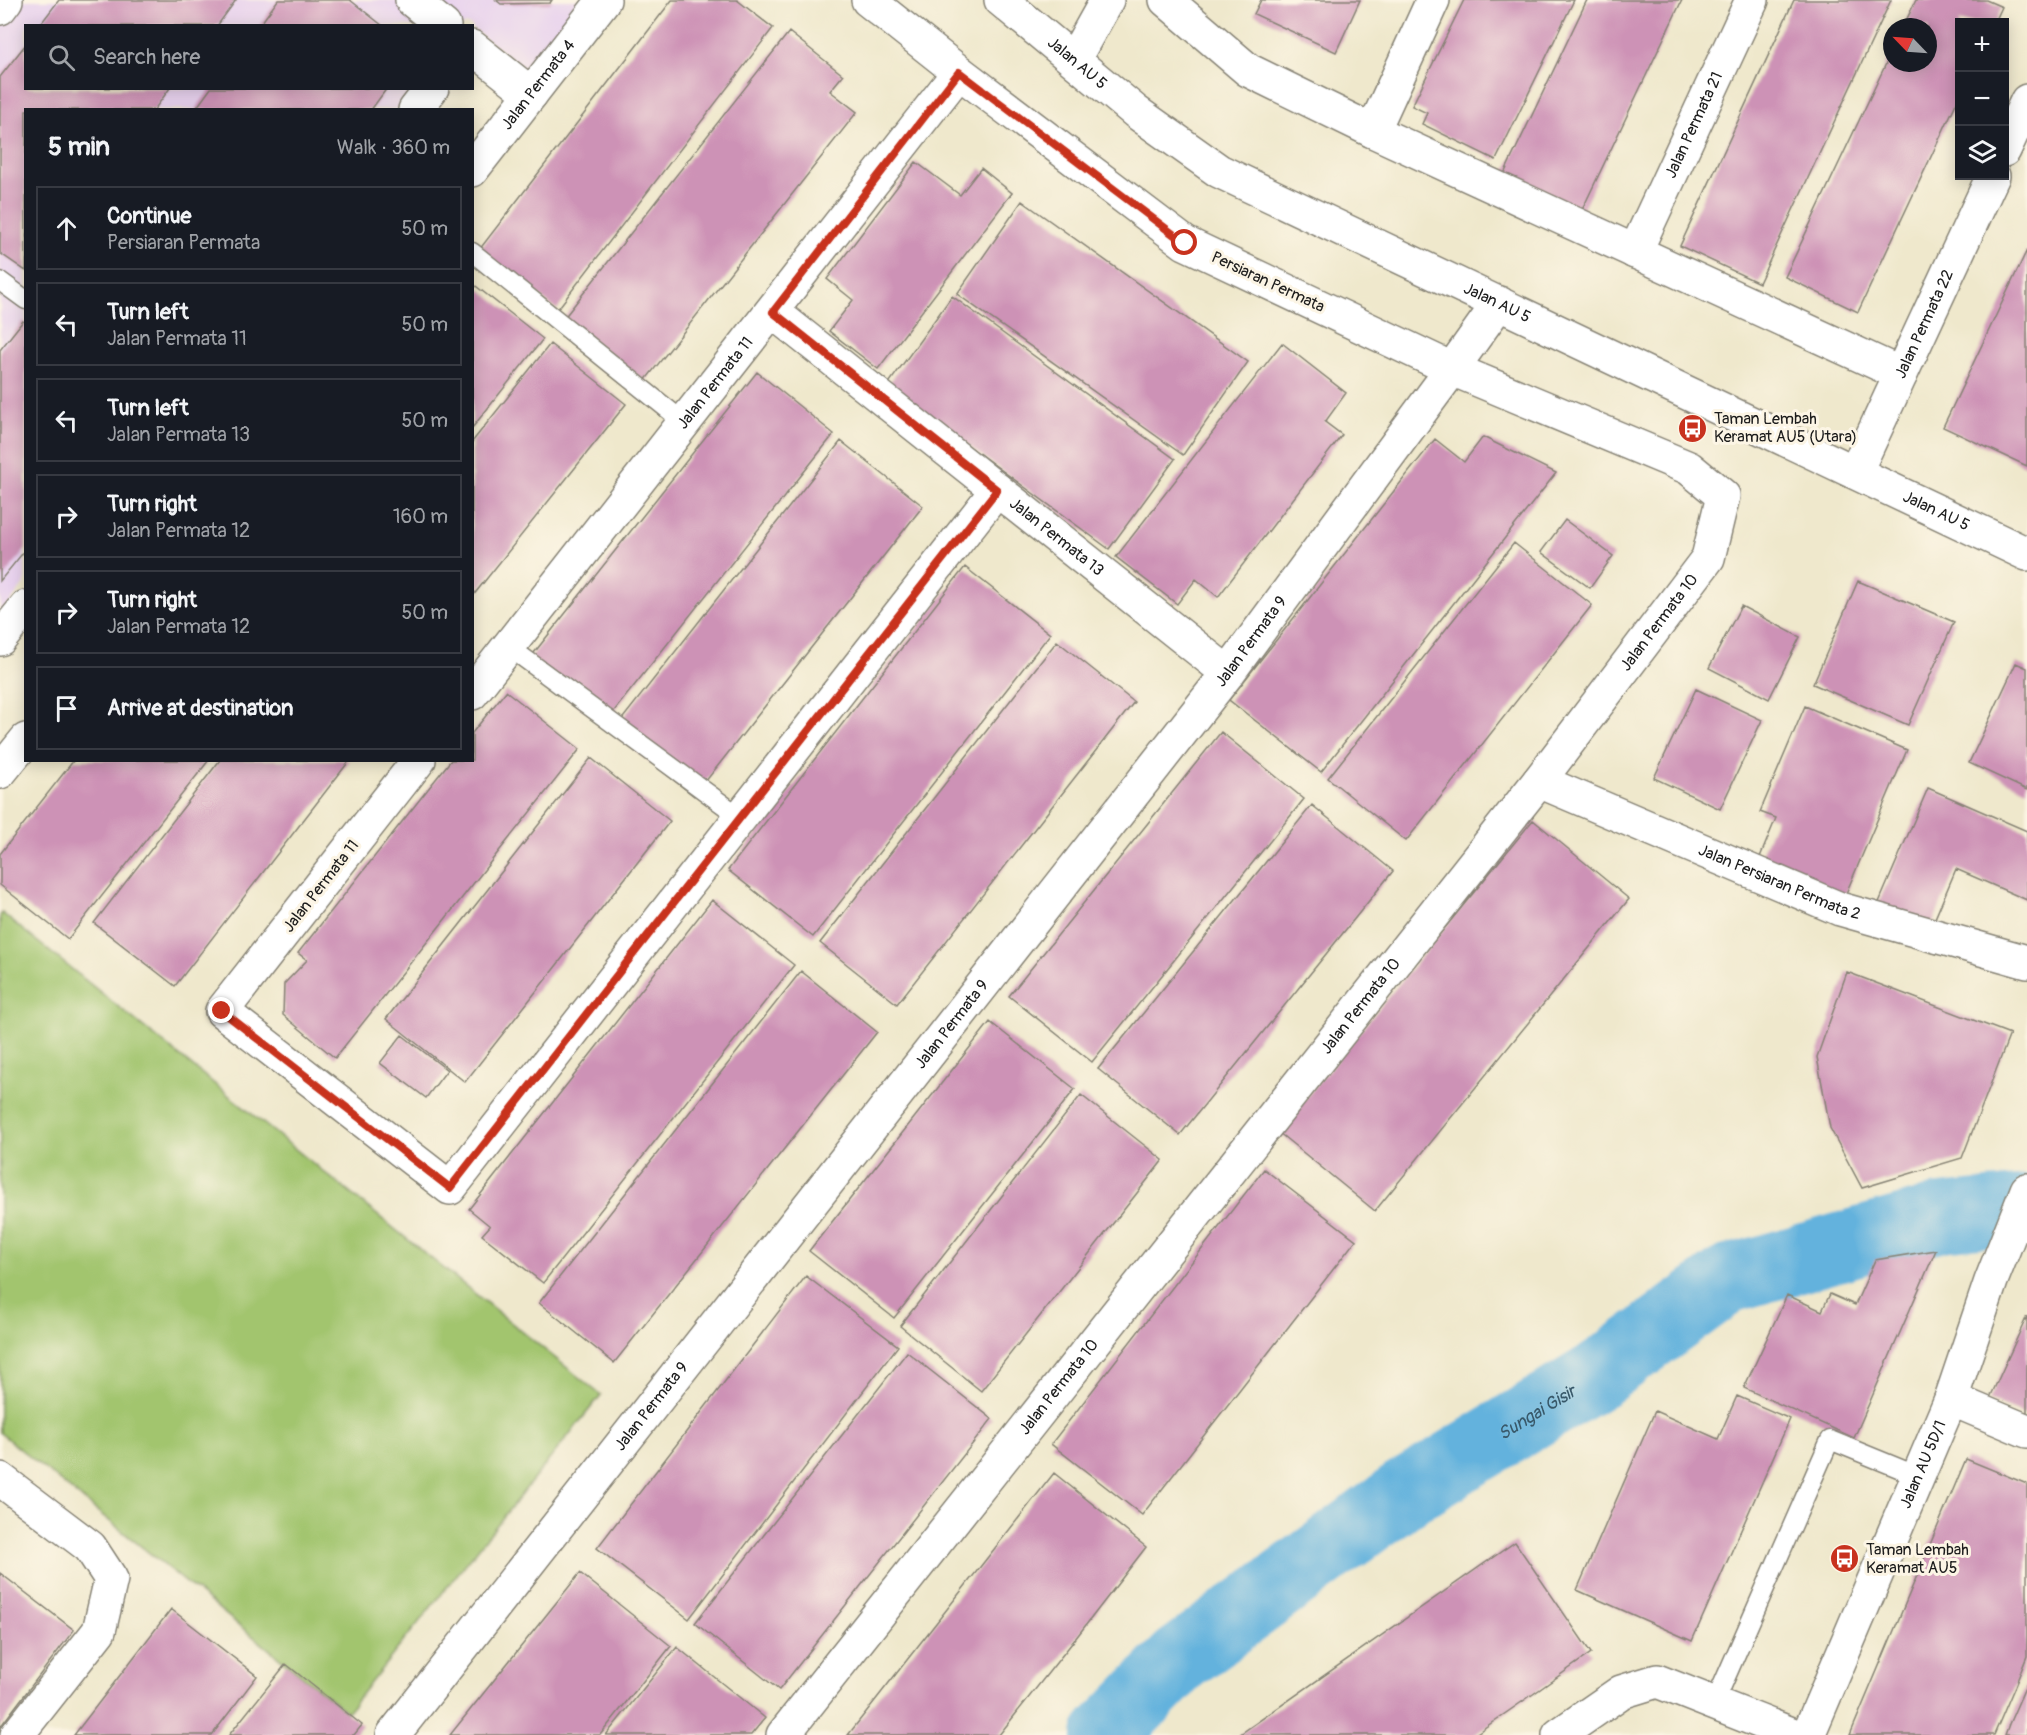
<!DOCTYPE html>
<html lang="en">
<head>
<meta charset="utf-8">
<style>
  :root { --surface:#171b24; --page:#20242c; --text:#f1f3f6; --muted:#9ea1a6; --line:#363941 }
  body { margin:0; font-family:Pangolin,sans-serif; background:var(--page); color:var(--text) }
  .controls { position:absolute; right:18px; top:18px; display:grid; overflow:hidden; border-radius:0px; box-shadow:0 3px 15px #0003 }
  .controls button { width:54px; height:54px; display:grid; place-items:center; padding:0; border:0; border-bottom:2px solid var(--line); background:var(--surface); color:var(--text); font:30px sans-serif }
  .compass { position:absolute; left:1883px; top:18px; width:54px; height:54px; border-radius:50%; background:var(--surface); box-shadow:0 3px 15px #0003; rotate:295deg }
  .stop { position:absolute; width:18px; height:18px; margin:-14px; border:4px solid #c8321e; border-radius:50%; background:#fff }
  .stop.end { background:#c8321e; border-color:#fff; box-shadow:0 2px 6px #0008 }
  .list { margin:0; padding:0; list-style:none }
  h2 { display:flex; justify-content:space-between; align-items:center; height:78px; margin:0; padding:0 24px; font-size:26px }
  h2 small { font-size:20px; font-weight:400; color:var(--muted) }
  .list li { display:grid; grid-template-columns:39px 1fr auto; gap:18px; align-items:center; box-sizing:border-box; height:84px; margin:0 12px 12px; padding:0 12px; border:2px solid var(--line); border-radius:0px }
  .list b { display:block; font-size:22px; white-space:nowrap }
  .list p { margin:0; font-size:20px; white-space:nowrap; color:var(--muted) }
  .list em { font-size:20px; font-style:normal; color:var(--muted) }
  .icon { flex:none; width:33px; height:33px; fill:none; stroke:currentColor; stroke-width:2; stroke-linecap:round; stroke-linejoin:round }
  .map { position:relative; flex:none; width:2027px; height:1735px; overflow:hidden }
  .search { position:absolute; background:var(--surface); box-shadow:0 3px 15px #0003; left:24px; top:24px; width:450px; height:66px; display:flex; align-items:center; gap:15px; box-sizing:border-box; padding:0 21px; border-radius:0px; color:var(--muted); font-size:22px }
  .panel { position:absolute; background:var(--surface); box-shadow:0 3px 15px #0003; left:24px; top:108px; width:450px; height:654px; border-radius:0px }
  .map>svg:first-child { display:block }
</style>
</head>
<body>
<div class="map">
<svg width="2027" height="1735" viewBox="0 0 2027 1735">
  <rect width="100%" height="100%" fill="#fcf5e5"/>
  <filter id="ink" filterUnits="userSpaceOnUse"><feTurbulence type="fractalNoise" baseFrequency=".0167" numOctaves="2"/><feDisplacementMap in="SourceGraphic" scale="12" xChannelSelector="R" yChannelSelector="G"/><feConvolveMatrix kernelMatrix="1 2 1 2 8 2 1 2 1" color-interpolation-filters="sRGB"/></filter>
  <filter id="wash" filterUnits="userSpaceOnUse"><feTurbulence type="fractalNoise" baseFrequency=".008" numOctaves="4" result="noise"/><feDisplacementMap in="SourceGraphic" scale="24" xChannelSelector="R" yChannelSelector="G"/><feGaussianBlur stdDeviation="1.35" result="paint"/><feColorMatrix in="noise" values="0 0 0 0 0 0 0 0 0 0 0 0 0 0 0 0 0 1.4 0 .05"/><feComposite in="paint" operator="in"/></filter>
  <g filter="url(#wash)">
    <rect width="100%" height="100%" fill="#efe8cc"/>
    <path fill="#e8d2ee" d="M 0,0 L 585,0 L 529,72 L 473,29 L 472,26 L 465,24 L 464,26 L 26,26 L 26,88 L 414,89 L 398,109 L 26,110 L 25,583 L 0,616 Z"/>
    <path fill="#a2c56e" stroke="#5f7045" stroke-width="1.5" d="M 2,913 L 601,1395 L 347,1712 L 0,1433 L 0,916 Z"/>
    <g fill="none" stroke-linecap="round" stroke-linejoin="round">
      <path stroke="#63b2dd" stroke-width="68" id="s1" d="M 1106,1735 L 1180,1659 L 1404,1494 L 1598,1375 L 1729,1279 L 1940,1218 L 2027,1209"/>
    </g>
    <g id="blocks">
      <path fill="#cd92b6" d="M 59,0 L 236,0 L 217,26 L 39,26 Z
        M 278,0 L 350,0 L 383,26 L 259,26 Z
        M 496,0 L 552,0 L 550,3 L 501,4 Z
        M 672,0 L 737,0 L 773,28 L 557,310 L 479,250 Z
        M 1261,0 L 1360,0 L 1336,52 L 1254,14 Z
        M 1464,0 L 1574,0 L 1496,160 L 1422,124 L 1427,113 L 1412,106 Z
        M 1587,0 L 1682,0 L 1582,210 L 1504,174 Z
        M 1794,0 L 1891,0 L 1759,283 L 1680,246 Z
        M 1916,0 L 1986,0 L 2002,7 L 1995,22 L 1959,22 L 1959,97 L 1858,312 L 1785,277 L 1892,51 L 1892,63 L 1928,63 L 1928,27 L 1903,27 Z
        M 789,32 L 843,75 L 830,91 L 857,112 L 644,382 L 564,318 Z
        M 26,44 L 26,88 L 170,88 L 154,110 L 26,110 L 26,271 L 0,253 L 0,77 Z
        M 211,88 L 387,88 L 371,110 L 195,110 Z
        M 916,162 L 960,195 L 981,168 L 1012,193 L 878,369 L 829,331 L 853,300 L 827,279 Z
        M 1022,201 L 1248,362 L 1183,455 L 957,294 Z
        M 2027,250 L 2027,466 L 1943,427 Z
        M 472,283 L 543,339 L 472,428 Z
        M 952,296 L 1175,459 L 1109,549 L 887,386 Z
        M 23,321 L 26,323 L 26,549 L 0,581 L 0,350 Z
        M 1282,343 L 1346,393 L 1325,422 L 1342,435 L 1218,597 L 1196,579 L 1177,604 L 1116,557 Z
        M 550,344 L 626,404 L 472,597 L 472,442 Z
        M 757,372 L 834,434 L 603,725 L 526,663 Z
        M 1483,437 L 1556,473 L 1321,772 L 1229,700 L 1435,439 L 1464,462 Z
        M 841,441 L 923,506 L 694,796 L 612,732 Z
        M 1565,520 L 1613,556 L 1590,588 L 1541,552 Z
        M 1514,543 L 1592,605 L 1406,841 L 1328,778 Z
        M 965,567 L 1050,634 L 813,937 L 728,870 Z
        M 1858,581 L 1954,622 L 1908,725 L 1813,684 Z
        M 1741,606 L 1800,637 L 1769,699 L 1709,668 Z
        M 1057,641 L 1134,702 L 897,1004 L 820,943 Z
        M 2016,663 L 2027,668 L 2027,790 L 1969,763 Z
        M 1696,689 L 1762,720 L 1720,809 L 1654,778 Z
        M 506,691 L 580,749 L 335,1058 L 283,1015 L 284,984 L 307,960 L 298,953 L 451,760 L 472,760 L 472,733 Z
        M 1805,706 L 1907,750 L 1844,898 L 1758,862 L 1776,818 L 1760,812 Z
        M 1221,732 L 1304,799 L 1092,1062 L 1009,996 Z
        M 591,758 L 670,821 L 465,1082 L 386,1019 Z
        M 74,760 L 209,760 L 68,939 L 0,885 L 0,854 Z
        M 220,760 L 350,760 L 175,986 L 94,923 Z
        M 1928,788 L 2027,831 L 2027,900 L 1956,869 L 1930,930 L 1877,907 Z
        M 1312,805 L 1393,871 L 1180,1135 L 1098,1069 Z
        M 1533,820 L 1629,899 L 1375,1211 L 1278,1132 Z
        M 712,900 L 794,965 L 543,1283 L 482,1235 L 490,1226 L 469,1209 Z
        M 801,971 L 877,1032 L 614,1363 L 539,1303 Z
        M 1847,972 L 2010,1034 L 1962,1158 L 1862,1188 L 1830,1128 L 1817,1057 Z
        M 990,1022 L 1075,1089 L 894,1318 L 809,1251 Z
        M 402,1035 L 447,1070 L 426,1098 L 380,1063 Z
        M 1081,1095 L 1163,1160 L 981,1391 L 900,1326 Z
        M 1264,1169 L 1356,1240 L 1142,1515 L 1051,1444 Z
        M 1936,1250 L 1854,1438 L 1744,1388 L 1787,1295 L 1822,1311 L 1830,1294 L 1855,1305 L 1875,1260 Z
        M 806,1276 L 898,1346 L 689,1619 L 597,1548 Z
        M 2027,1316 L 2027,1416 L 1989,1400 Z
        M 907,1352 L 992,1419 L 779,1690 L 695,1623 Z
        M 1737,1396 L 1790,1419 L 1692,1641 L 1577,1590 L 1655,1411 L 1718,1439 Z
        M 1966,1459 L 2027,1484 L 2027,1656 L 2015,1686 L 1994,1735 L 1850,1735 Z
        M 1054,1473 L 1146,1547 L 1072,1643 L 999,1735 L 848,1735 Z
        M 1515,1542 L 1591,1653 L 1529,1697 L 1474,1735 L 1239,1735 Z
        M 0,1573 L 74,1630 L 0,1727 Z
        M 580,1573 L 671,1646 L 656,1665 L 600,1735 L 450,1735 Z
        M 171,1609 L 257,1676 L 212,1735 L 74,1735 Z
        M 677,1647 L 765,1718 L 751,1735 L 606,1735 Z
        M 286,1664 L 362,1725 L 354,1735 L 229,1735 Z
        M 2027,1683 L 2027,1735 L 2005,1735 L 2009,1724 Z"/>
    </g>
  </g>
  <g filter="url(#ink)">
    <use href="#blocks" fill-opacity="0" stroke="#868274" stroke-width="1.5"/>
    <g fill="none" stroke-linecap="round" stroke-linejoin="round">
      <defs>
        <path id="service" d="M 472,252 L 685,423
          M 0,281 L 26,300
          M 509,647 L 740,817
          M 1715,1702 L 1830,1440 L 1918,1476"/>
        <g id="minor">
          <path d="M 412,0 L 444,26"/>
          <path d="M 1166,0 L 1248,70 L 1373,131 L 1901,374"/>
          <path d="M 0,8 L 6,0"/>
          <path d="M 472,47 L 531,94"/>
          <path d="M 1074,59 L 1107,0"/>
          <path d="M 415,110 L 432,88"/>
          <path d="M 1373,131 L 1433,0"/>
          <path d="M 2004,150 L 2027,101"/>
          <path id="s2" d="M 472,170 L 604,0"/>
          <path id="s3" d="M 1635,252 L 1752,0"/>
          <path id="s4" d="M 773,312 L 1228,673"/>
          <path id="s5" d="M 1856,471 L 1993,176"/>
          <path d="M 0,639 L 26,607"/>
          <path id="s6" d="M 472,693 L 959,72"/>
          <path d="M 419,760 L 222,1011 L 450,1188 L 997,490"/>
          <path d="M 0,772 L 26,740"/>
          <path id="s7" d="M 1539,781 L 1840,909 L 2027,962"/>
          <path d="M 1951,1399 L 2027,1431"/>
          <path d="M 0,1479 L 90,1547 L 111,1579 L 99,1631 L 17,1735"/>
          <path id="s8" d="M 393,1735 L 1228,673 L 1452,369 L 1499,303"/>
          <path id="s9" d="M 783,1735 L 1539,781 L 1708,558 L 1723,496 L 1689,468 L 1452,369 L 1185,243 L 959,72 L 868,0"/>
          <path d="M 1559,1735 L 1621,1692 L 1657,1681 L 1794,1735"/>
          <path id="s10" d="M 1808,1735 L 1951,1399 L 1991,1281 L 2027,1190"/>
        </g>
        <g id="secondary">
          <path id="s11" d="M 1001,0 L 1136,112 L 1219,171 L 2027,554"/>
        </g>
      </defs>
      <use href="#service" stroke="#868274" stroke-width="21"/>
      <use href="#minor" stroke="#868274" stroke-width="36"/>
      <use href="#secondary" stroke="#868274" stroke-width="36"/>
      <use href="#service" stroke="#fff" stroke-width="18"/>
      <use href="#minor" stroke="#fff" stroke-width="33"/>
      <use href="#secondary" stroke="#fff" stroke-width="33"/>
    </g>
  </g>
  <g fill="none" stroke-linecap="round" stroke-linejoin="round" filter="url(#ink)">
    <path stroke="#c8321e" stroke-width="8" d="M 222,1011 L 450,1188 L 997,490 L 773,312 L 959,72 L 1185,243"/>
  </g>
  <defs>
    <symbol id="bus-disc" viewBox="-11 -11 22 22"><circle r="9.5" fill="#c8321e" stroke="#fcf5e5"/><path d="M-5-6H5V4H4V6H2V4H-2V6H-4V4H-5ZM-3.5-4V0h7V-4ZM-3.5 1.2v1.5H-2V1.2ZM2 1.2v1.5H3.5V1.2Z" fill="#fff"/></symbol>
  </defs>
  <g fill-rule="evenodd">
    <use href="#bus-disc" x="1676" y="412" width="33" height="33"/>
    <use href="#bus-disc" x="1828" y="1542" width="33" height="33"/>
  </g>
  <g text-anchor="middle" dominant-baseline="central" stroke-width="6" stroke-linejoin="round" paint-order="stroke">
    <g font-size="16" fill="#1c1c1c" stroke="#fcf5e5">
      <text stroke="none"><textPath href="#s11" startOffset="99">Jalan AU 5</textPath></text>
      <text stroke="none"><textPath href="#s2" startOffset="108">Jalan Permata 4</textPath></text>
      <text stroke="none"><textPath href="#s3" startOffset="140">Jalan Permata 21</textPath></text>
      <text transform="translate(1268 282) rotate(25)">Persiaran Permata</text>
      <text stroke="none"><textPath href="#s11" startOffset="585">Jalan AU 5</textPath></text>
      <text stroke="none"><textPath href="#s5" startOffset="162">Jalan Permata 22</textPath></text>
      <text stroke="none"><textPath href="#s6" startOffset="394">Jalan Permata 11</textPath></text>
      <text stroke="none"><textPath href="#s11" startOffset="1071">Jalan AU 5</textPath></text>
      <text stroke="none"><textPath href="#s4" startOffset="362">Jalan Permata 13</textPath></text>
      <text stroke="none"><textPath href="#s9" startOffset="1416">Jalan Permata 10</textPath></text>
      <text stroke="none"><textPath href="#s8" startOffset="1390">Jalan Permata 9</textPath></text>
      <text stroke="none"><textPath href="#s7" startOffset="261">Jalan Persiaran Permata 2</textPath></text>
      <text transform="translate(321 886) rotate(-52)">Jalan Permata 11</text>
      <text stroke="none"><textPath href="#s9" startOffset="930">Jalan Permata 10</textPath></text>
      <text stroke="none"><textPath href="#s8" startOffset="904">Jalan Permata 9</textPath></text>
      <text stroke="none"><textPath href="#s9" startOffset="444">Jalan Permata 10</textPath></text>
      <text stroke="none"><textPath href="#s8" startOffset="418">Jalan Permata 9</textPath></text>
      <text stroke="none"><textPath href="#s10" startOffset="294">Jalan AU 5D/1</textPath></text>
    </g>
    <g font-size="16" fill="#1c1c1c" stroke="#fcf5e5" text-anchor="start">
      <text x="1714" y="419">Taman Lembah<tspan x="1714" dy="18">Keramat AU5 (Utara)</tspan></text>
      <text x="1866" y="1550">Taman Lembah<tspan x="1866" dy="18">Keramat AU5</tspan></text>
    </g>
    <g font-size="18" font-style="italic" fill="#385869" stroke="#fcf5e5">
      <text stroke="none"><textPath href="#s1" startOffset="540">Sungai Gisir</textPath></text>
    </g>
  </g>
</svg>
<div class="controls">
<button>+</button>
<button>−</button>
<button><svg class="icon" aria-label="layers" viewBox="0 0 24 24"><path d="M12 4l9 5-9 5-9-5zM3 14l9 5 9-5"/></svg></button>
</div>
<svg class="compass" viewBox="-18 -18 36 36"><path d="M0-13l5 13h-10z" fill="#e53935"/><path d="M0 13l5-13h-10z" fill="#9ea1a6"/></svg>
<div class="stop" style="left:1185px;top:243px"></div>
<div class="stop end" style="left:222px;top:1011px"></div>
<div class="search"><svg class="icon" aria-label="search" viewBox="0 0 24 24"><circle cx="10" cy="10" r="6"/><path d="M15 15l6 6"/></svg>Search here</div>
<section class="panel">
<h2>5 min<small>Walk · 360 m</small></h2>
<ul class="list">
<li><svg class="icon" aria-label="ahead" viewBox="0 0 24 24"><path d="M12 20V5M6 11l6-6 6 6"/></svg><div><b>Continue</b><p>Persiaran Permata</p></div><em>50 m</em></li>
<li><svg class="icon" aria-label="left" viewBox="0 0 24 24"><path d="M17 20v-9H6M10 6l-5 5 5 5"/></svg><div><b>Turn left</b><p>Jalan Permata 11</p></div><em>50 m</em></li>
<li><svg class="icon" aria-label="left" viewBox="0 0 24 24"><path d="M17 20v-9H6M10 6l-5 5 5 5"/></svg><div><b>Turn left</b><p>Jalan Permata 13</p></div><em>50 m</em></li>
<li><svg class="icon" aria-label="right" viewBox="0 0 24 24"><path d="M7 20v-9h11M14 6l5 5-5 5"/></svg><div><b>Turn right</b><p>Jalan Permata 12</p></div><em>160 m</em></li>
<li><svg class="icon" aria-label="right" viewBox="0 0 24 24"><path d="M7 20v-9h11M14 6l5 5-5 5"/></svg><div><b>Turn right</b><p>Jalan Permata 12</p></div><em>50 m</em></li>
<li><svg class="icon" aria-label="arrive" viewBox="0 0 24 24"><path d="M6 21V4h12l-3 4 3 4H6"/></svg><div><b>Arrive at destination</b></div></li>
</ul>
</section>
</div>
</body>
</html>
